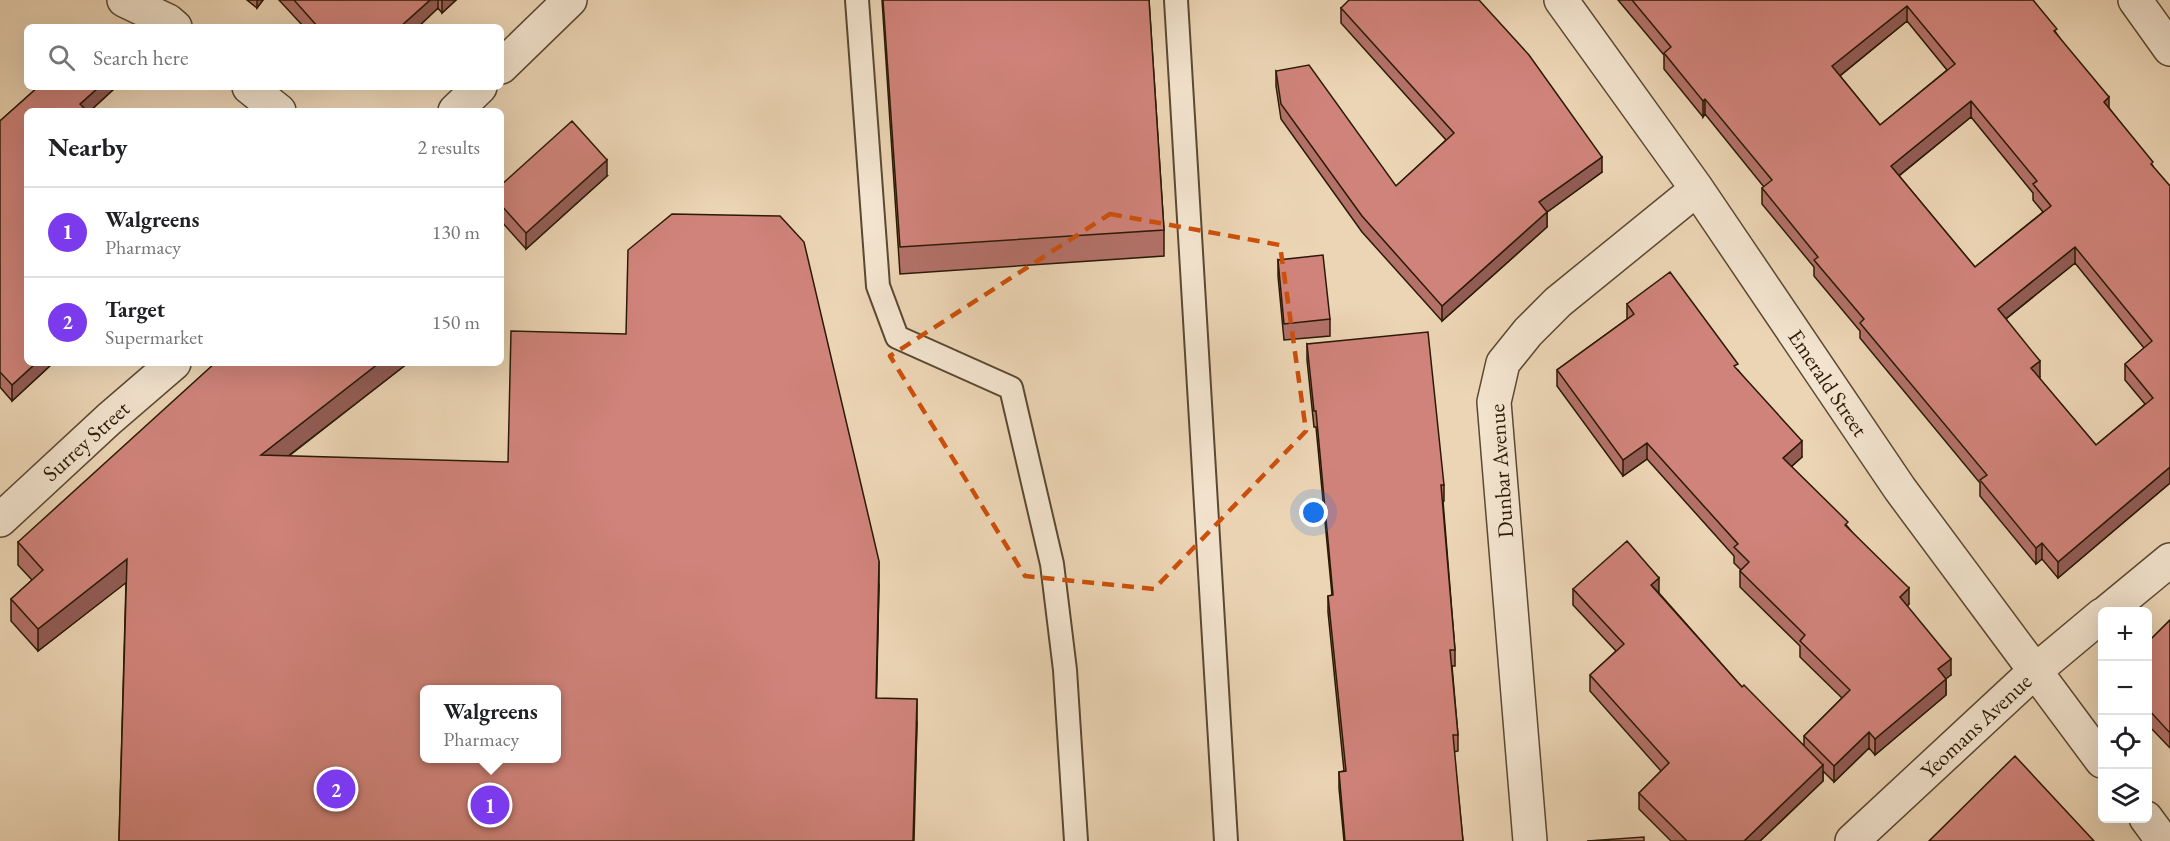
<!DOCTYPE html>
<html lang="en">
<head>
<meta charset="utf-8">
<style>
  :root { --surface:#fff; --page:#f2f2f2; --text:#202124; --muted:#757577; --line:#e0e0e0; --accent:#7c3aed }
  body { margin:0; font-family:"EB Garamond",serif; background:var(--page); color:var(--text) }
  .controls { position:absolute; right:18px; bottom:18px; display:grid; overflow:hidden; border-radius:9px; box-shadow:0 6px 24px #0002 }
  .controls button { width:54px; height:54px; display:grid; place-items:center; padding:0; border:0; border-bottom:2px solid var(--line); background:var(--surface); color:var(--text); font:30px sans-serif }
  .you { position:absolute; left:1314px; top:513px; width:21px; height:21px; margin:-15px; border:4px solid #fff; border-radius:50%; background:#1a73e8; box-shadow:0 0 0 9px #1a73e833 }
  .badge { display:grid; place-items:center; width:39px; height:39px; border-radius:50%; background:var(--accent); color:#fff; font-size:20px; font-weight:700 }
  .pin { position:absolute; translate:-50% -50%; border:3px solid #fff; box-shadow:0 2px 6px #0006 }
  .popup { position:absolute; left:420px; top:685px; width:141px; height:78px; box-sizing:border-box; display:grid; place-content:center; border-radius:9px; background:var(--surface); filter:drop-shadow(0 2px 4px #0005); font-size:20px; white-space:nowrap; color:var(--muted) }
  .popup b { font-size:22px; color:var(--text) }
  .popup::after { content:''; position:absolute; left:50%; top:100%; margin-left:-12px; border:12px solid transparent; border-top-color:var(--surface) }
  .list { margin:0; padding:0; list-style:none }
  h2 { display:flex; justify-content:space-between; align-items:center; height:78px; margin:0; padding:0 24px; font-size:26px }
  h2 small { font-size:20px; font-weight:400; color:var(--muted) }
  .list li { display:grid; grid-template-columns:39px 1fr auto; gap:18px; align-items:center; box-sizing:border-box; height:90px; padding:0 24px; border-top:2px solid var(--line) }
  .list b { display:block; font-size:22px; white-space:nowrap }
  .list p { margin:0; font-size:20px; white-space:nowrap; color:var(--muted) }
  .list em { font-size:20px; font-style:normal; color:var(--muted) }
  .icon { flex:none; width:33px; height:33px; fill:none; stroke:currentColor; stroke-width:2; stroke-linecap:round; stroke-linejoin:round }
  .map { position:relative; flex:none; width:2170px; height:841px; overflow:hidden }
  .search { position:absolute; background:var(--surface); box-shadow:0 6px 24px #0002; left:24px; top:24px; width:480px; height:66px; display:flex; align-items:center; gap:15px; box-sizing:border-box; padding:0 21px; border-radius:9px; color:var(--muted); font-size:22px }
  .panel { position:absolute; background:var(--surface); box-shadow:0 6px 24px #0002; left:24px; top:108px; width:480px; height:258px; border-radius:9px }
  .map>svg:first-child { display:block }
</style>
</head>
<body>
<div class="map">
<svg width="2170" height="841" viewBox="0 0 2170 841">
  <rect width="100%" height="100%" fill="#ecd5b5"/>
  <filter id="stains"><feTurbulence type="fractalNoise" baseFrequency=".00333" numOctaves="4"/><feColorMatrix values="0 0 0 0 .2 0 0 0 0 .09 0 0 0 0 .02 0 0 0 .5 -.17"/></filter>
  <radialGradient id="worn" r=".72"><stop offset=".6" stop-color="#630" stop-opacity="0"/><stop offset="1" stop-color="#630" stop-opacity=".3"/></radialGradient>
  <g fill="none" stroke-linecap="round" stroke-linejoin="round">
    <defs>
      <path id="lane" d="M 857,0 L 878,286 L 897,337 L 1011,388 L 1052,564 L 1065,670 L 1076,841
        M 1176,0 L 1226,841"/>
      <path id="street" d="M 124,0 L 168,21 L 175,27
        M 1561,0 L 1697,189 L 1900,489 L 2102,761
        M 2135,0 L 2170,49
        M 501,67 L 570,0
        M 249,87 L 279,111
        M 455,111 L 480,87
        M 0,520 L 109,419 L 174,363
        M 2107,612 L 2170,560
        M 2146,818 L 2163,841
        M 1530,841 L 1494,402 L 1503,363 L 1528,332 L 1558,302 L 1697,189
        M 1852,841 L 2035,671 L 2102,615"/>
    </defs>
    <use href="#lane" stroke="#5a4931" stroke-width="26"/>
    <use href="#street" stroke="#5a4931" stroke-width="36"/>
    <use href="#lane" stroke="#f3e4cf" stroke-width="22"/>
    <use href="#street" stroke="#f3e4cf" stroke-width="33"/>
  </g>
  <path fill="#b37169" stroke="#2a1a05" stroke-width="1.5" fill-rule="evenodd" d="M 247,0 L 263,0 L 257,8 Z
    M 279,0 L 456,0 L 442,13 L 438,8 L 418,27 L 304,27 Z
    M 882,0 L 1149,0 L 1164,230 L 1164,256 L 900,274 Z
    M 1618,0 L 2033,0 L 2109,108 L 2153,166 L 2170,483 L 2058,578 L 2042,559 L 2036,564 L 1980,496 L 1980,483 L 1860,338 L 1860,331 L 1814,276 L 1814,267 L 1762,204 L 1762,188 L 1764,187 L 1705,114 L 1703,117 L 1664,69 L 1664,55 ZM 1907,21 L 1947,70 L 1880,125 L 1840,76 ZM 1971,117 L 2033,193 L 2033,200 L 2043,212 L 1975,267 L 1899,176 ZM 2075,263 L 2144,348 L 2125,364 L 2125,380 L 2145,404 L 2096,445 L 2039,378 L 2040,377 L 2006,319 Z
    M 1341,8 L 1602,172 L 1547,212 L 1547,227 L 1442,321 L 1362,232 L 1281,119 L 1276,86 L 1276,71 L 1396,186 L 1446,140 L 1341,23 Z
    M 38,87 L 115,88 L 90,111 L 27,111 L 27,363 L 53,363 L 12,401 L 0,387 L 0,121 Z
    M 607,176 L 526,249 L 501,221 L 501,185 Z
    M 1278,260 L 1330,319 L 1330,336 L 1284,340 L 1278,276 Z
    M 1627,304 L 1738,370 L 1802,457 L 1791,467 L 1848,527 L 1909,604 L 1907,606 L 1951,675 L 1946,678 L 1946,695 L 1875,755 L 1869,748 L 1834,782 L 1823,771 L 1823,781 L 1760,841 L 1671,841 L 1639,809 L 1639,793 L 1661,771 L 1590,691 L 1590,675 L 1616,651 L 1573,605 L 1573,589 L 1659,593 L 1742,687 L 1804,746 L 1804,736 L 1842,698 L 1800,657 L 1800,646 L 1740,587 L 1740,571 L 1741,570 L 1734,563 L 1734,556 L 1647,459 L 1623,476 L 1557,386 L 1557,370 L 1627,319 Z
    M 1307,344 L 1444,485 L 1444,501 L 1443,501 L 1455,650 L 1455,666 L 1452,666 L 1458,735 L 1458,751 L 1454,752 L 1463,841 L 1344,841 L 1339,788 L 1339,772 L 1344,771 L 1328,612 L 1328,596 L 1332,595 L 1316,427 L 1314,427 L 1307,360 Z
    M 408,363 L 289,456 L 879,584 L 876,698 L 917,722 L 914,841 L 119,841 L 126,582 L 38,651 L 11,621 L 11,599 L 32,580 L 18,565 L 18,542 Z
    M 2170,620 L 2170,748 L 2148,725 L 2148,642 Z"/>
  <path fill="#925c55" stroke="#2a1a05" stroke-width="1.5" d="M 257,0 L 263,0 L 257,8 Z
    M 430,0 L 438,0 L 438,8 L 418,27 L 400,27 Z
    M 442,0 L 456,0 L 442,13 Z
    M 1907,6 L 1907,21 L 1832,82 L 1832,66 Z
    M 99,87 L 115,88 L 90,111 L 80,111 L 80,104 Z
    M 2109,97 L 2109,113 L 2104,102 Z
    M 1705,99 L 1705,114 L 1703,117 L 1703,101 Z
    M 1971,101 L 1971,117 L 1891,182 L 1891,166 Z
    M 1602,157 L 1602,172 L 1539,218 L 1539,202 Z
    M 607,160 L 607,176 L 526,249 L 526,233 Z
    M 1547,212 L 1547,227 L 1442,321 L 1442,306 Z
    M 2075,247 L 2075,263 L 1998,325 L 1998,309 Z
    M 2040,361 L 2040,377 L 2031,384 L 2031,368 Z
    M 36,363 L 53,363 L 12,401 L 12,385 Z
    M 379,363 L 408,363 L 261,477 L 261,455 Z
    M 1802,441 L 1802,457 L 1783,474 L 1783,458 Z
    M 1647,443 L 1647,459 L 1623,476 L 1623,460 Z
    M 2170,467 L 2170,483 L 2058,578 L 2058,562 Z
    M 2042,543 L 2042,559 L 2036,564 L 2036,548 Z
    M 127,559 L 127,582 L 38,651 L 38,629 Z
    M 879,561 L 879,584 L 876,721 L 876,698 Z
    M 1659,578 L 1659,593 L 1651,585 Z
    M 1909,588 L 1909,604 L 1900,613 L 1900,597 Z
    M 1951,659 L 1951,675 L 1938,685 L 1938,669 Z
    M 1946,679 L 1946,695 L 1875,755 L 1875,739 Z
    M 917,699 L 917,722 L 913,841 Z
    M 1869,732 L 1869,748 L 1834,782 L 1834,766 Z
    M 1823,765 L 1823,781 L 1760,841 L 1744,841 Z"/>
  <path fill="#d0837a" stroke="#2a1a05" stroke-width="1.5" fill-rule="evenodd" d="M 294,0 L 430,0 L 400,27 L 318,27 Z
    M 883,0 L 1149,0 L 1164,230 L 900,247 Z
    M 1349,0 L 1479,0 L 1529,55 L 1602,157 L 1539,202 L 1547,212 L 1442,306 L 1362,216 L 1281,104 L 1276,71 L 1309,65 L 1396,186 L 1454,133 L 1341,8 Z
    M 1632,0 L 2033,0 L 2057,29 L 2054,31 L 2109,97 L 2104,102 L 2153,162 L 2151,164 L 2170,186 L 2170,467 L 2058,562 L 2042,543 L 2036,548 L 1980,480 L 1987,475 L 1860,323 L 1864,319 L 1814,260 L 1818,257 L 1762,188 L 1772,180 L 1705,99 L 1703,101 L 1664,53 L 1671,47 ZM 1907,6 L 1955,64 L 1880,125 L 1832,66 ZM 1971,101 L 2037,181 L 2033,184 L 2051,206 L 1975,267 L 1891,166 ZM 2075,247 L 2152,341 L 2125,364 L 2153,398 L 2096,445 L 2031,368 L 2040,361 L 1998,309 Z
    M 38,87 L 99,87 L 80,104 L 87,111 L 27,111 L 27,363 L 36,363 L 12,385 L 0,372 L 0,121 Z
    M 572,121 L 607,160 L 526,233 L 501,205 L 501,185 Z
    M 672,214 L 780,216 L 804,242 L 879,561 L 876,698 L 917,699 L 913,841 L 119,841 L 127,559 L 38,629 L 11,599 L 43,570 L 18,542 L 215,363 L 379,363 L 261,455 L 508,462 L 511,331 L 626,334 L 628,250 ZM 424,690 L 556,690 L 556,759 L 424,759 Z
    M 1323,255 L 1330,319 L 1284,324 L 1278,260 Z
    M 1670,272 L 1738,364 L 1734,366 L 1802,441 L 1783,458 L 1848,522 L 1845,525 L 1909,588 L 1900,597 L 1951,659 L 1938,669 L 1946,679 L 1875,739 L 1869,732 L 1834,766 L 1804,736 L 1850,690 L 1800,641 L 1805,635 L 1740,571 L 1749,562 L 1734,547 L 1738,544 L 1647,443 L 1623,460 L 1557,370 L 1634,314 L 1627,304 Z
    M 1428,332 L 1444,485 L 1441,485 L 1455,650 L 1450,650 L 1458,735 L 1453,735 L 1463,841 L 1345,841 L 1339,772 L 1346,771 L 1328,596 L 1333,595 L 1316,411 L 1314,411 L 1307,344 Z
    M 1627,541 L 1659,578 L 1651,585 L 1742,687 L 1744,685 L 1823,765 L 1744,841 L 1687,841 L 1639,793 L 1669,763 L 1590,675 L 1624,644 L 1573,589 Z
    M 2170,620 L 2170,733 L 2148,709 L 2148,642 Z
    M 2015,756 L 2094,841 L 1929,841 Z
    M 1644,837 L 1644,841 L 1587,841 Z"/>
  <path fill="none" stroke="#cc500b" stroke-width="4.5" stroke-dasharray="12 8" stroke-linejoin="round" d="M 1110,214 L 1280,245 L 1306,431 L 1154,589 L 1025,576 L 890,356 Z"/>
  <g text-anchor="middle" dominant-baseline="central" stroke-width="4.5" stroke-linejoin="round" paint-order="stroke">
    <g font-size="22" fill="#2a1a05" stroke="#f3e4cf">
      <text transform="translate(1828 383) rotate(56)">Emerald Street</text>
      <text transform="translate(86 441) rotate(-42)">Surrey Street</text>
      <text transform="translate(1501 471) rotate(-94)">Dunbar Avenue</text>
      <text transform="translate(1976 726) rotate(-43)">Yeomans Avenue</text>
    </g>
  </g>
  <rect width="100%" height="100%" filter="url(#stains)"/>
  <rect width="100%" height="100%" fill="url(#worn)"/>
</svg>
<div class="controls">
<button>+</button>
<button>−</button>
<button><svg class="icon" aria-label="locate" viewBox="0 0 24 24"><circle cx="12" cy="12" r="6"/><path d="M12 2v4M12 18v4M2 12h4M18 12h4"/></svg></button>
<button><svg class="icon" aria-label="layers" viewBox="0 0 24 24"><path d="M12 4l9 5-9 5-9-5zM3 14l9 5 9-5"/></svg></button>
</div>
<div class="you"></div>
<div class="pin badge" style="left:490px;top:805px">1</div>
<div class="popup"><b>Walgreens</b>Pharmacy</div>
<div class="pin badge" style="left:336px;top:789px">2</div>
<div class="search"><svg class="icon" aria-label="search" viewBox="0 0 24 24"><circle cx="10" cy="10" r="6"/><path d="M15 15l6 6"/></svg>Search here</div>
<section class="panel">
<h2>Nearby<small>2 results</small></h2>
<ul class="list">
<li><span class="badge">1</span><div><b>Walgreens</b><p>Pharmacy</p></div><em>130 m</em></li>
<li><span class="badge">2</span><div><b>Target</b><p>Supermarket</p></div><em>150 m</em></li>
</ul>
</section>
</div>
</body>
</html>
